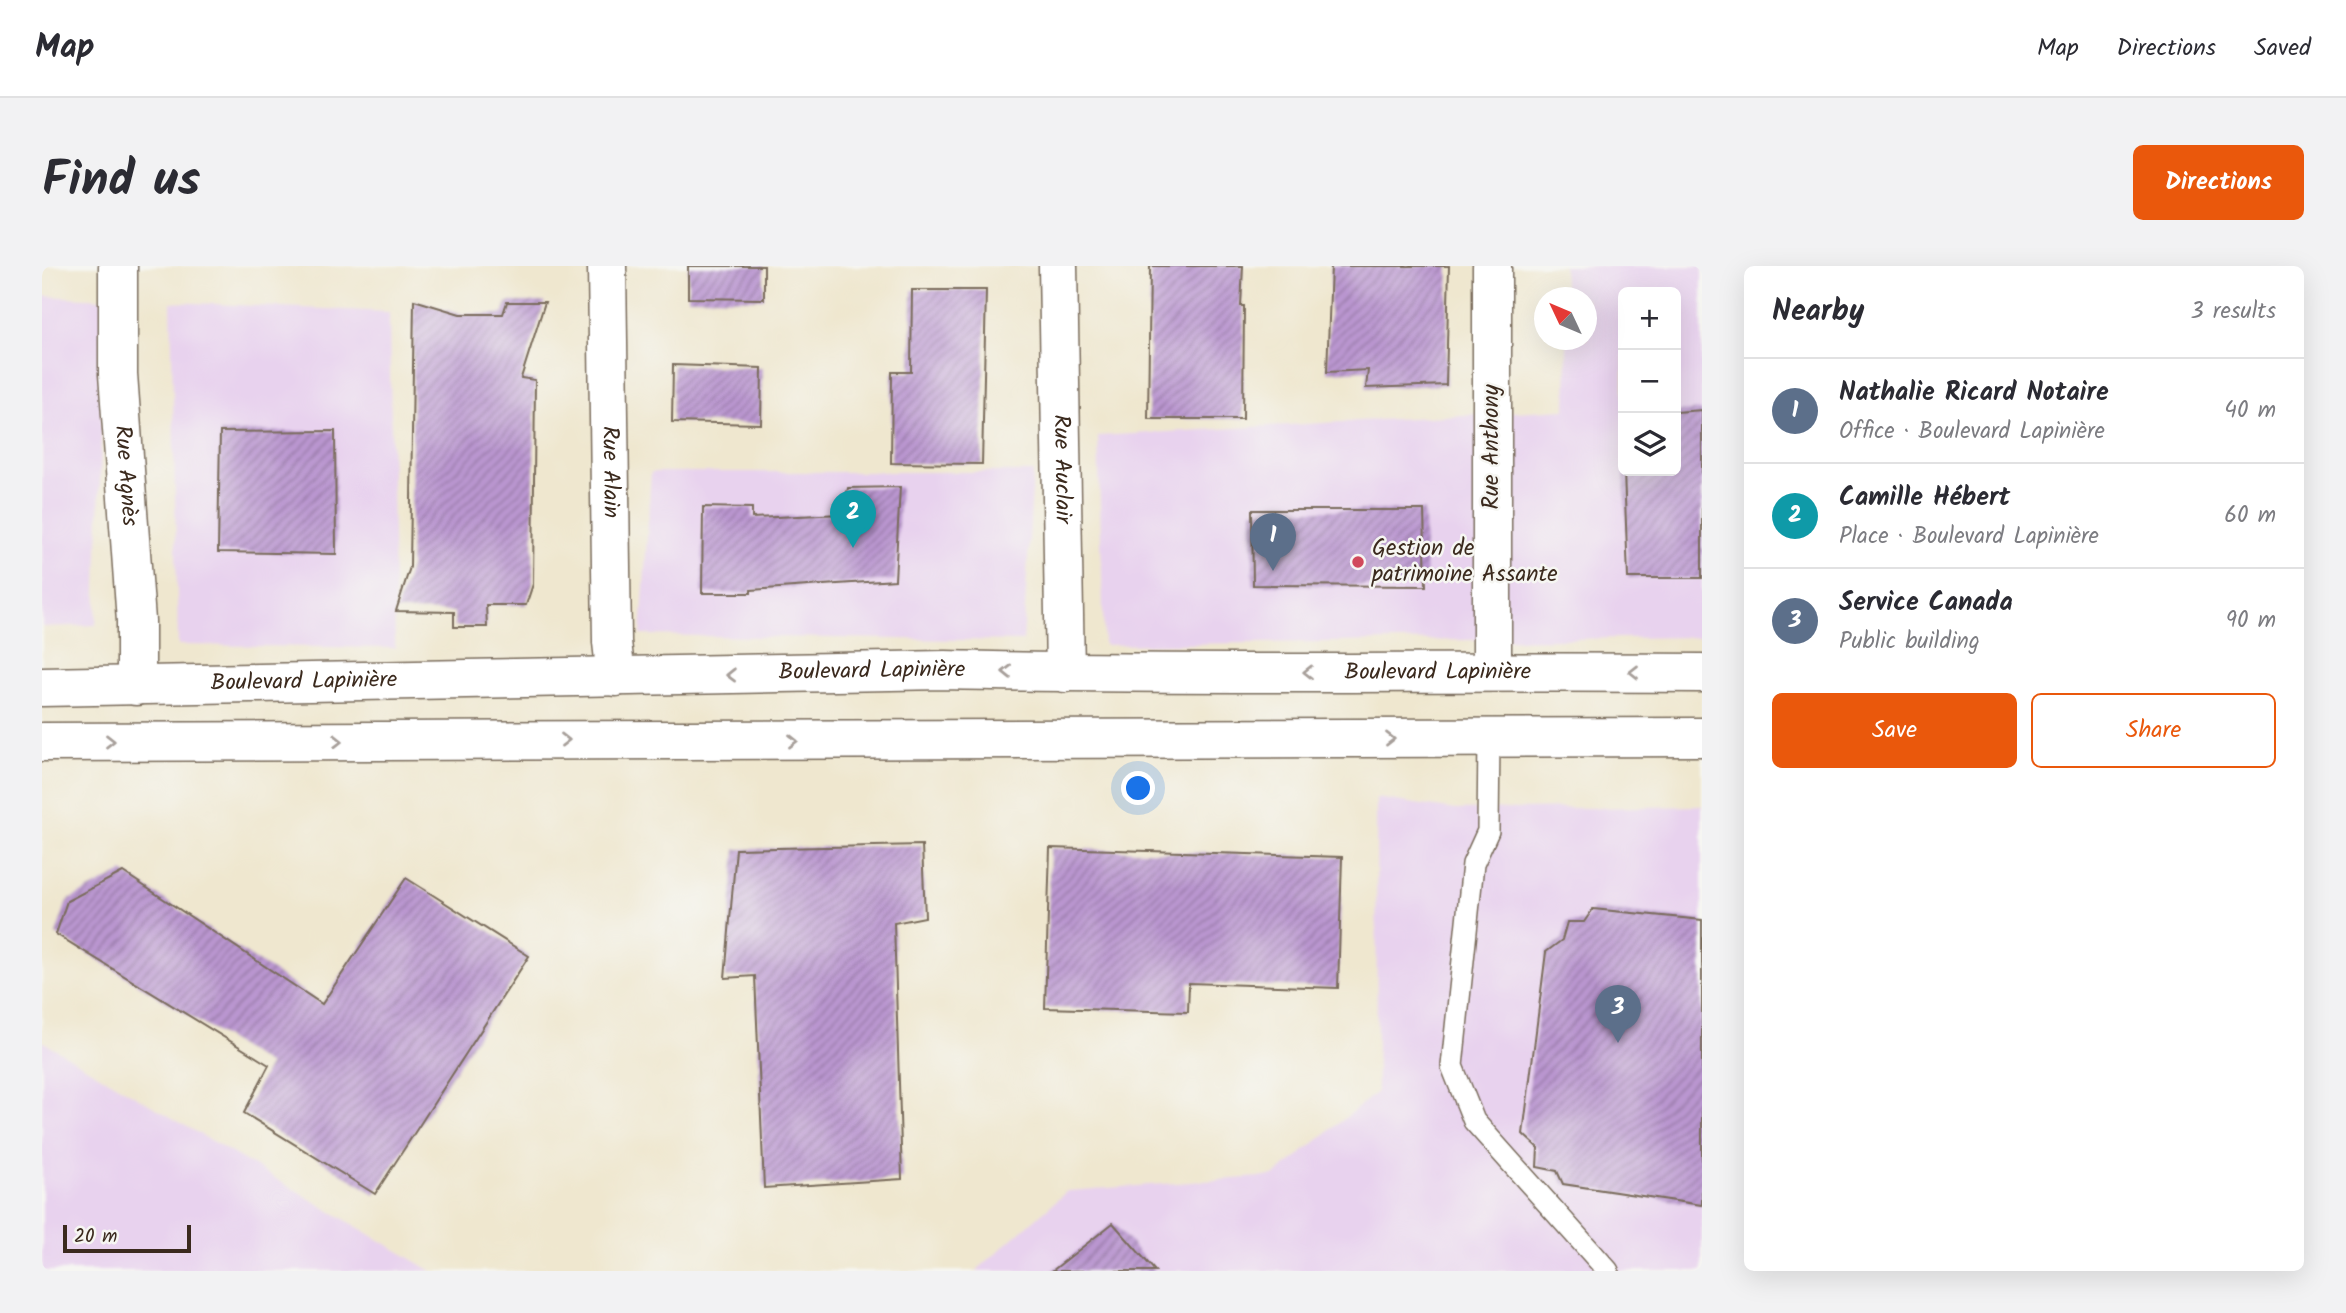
<!DOCTYPE html>
<html lang="en">
<head>
<meta charset="utf-8">
<style>
  :root { --surface:#fff; --page:#f2f2f3; --text:#2b2b33; --muted:#7c7c81; --line:#e1e1e2; --accent:#ea580c }
  body { margin:0; font-family:Kalam,sans-serif; background:var(--page); color:var(--text) }
  .controls { position:absolute; right:21px; top:21px; display:grid; overflow:hidden; border-radius:10px; box-shadow:0 7px 28px #0002 }
  .controls button { width:63px; height:63px; display:grid; place-items:center; padding:0; border:0; border-bottom:2px solid var(--line); background:var(--surface); color:var(--text); font:35px sans-serif }
  .compass { position:absolute; left:1492px; top:21px; width:63px; height:63px; border-radius:50%; background:var(--surface); box-shadow:0 7px 28px #0002; rotate:314deg }
  .scale { position:absolute; left:21px; bottom:18px; width:128px; box-sizing:border-box; padding-left:7px; border:4px solid #3b2a1e; border-top:0; font-size:19px; line-height:24px; white-space:nowrap; color:#3b2a1e; -webkit-text-stroke:5px #f6f6f2; paint-order:stroke }
  .you { position:absolute; left:1097px; top:523px; width:24px; height:24px; margin:-18px; border:5px solid #fff; border-radius:50%; background:#1a73e8; box-shadow:0 0 0 10px #1a73e833 }
  .badge { display:grid; place-items:center; width:46px; height:46px; border-radius:50%; background:var(--accent); color:#fff; font-size:23px; font-weight:700 }
  .pin { position:absolute; translate:-50% -58px; filter:drop-shadow(0 2px 4px #0008) }
  .pin::after { content:''; position:absolute; top:37px; width:24px; height:21px; background:inherit; clip-path:polygon(0 0,100% 0,50% 100%) }
  .list { margin:0; padding:0; list-style:none }
  h2 { display:flex; justify-content:space-between; align-items:center; height:91px; margin:0; padding:0 28px; font-size:30px }
  h2 small { font-size:23px; font-weight:400; color:var(--muted) }
  .list li { display:grid; grid-template-columns:46px 1fr auto; gap:21px; align-items:center; box-sizing:border-box; height:105px; padding:0 28px; border-top:2px solid var(--line) }
  .list b { display:block; font-size:26px; white-space:nowrap }
  .list p { margin:0; font-size:23px; white-space:nowrap; color:var(--muted) }
  .list em { font-size:23px; font-style:normal; color:var(--muted) }
  .actions { display:flex; gap:14px; padding:21px 28px }
  .actions a { flex:1; padding:16px 0; border:2px solid var(--accent); border-radius:10px; text-align:center; font-size:24px; color:var(--accent) }
  .actions .main { background:var(--accent); color:#fff }
  .icon { flex:none; width:38px; height:38px; fill:none; stroke:currentColor; stroke-width:2; stroke-linecap:round; stroke-linejoin:round }
  .map { position:relative; flex:none; width:1660px; height:1005px; overflow:hidden; border-radius:10px }
  header { display:flex; align-items:center; gap:42px; box-sizing:border-box; height:98px; padding:0 35px; background:var(--surface); border-bottom:2px solid var(--line) }
  header strong { font-size:33px }
  nav { display:flex; gap:38px; margin-inline-start:auto; font-size:24px }
  .intro { display:flex; align-items:center; justify-content:space-between; box-sizing:border-box; height:168px; padding:0 42px }
  h1 { margin:0; font-size:49px }
  .button { padding:18px 32px; border-radius:10px; background:var(--accent); color:#fff; font-size:24px; font-weight:700 }
  main { display:flex; gap:42px; padding:0 42px }
  aside { flex:1; background:var(--surface); border-radius:10px; box-shadow:0 7px 28px #0002 }
  .map>svg:first-child { display:block }
</style>
</head>
<body>
<header>
<strong>Map</strong>
<nav><a>Map</a><a>Directions</a><a>Saved</a></nav>
</header>
<div class="intro"><h1>Find us</h1><a class="button">Directions</a></div>
<main>
<div class="map">
<svg width="1660" height="1005" viewBox="0 0 1660 1005">
  <defs>
    <pattern id="building-hatch" width="6" height="6" patternUnits="userSpaceOnUse" patternTransform="scale(1.75)"><rect width="6" height="6" fill="#ba96d0"/><path d="M-1 1l2-2M0 6l6-6M5 7l2-2" fill="none" stroke="#987ba8"/></pattern>
  </defs>
  <rect width="100%" height="100%" fill="#f6f6f2"/>
  <filter id="ink" filterUnits="userSpaceOnUse"><feTurbulence type="fractalNoise" baseFrequency=".0143" numOctaves="2"/><feDisplacementMap in="SourceGraphic" scale="14" xChannelSelector="R" yChannelSelector="G"/><feConvolveMatrix kernelMatrix="1 2 1 2 8 2 1 2 1" color-interpolation-filters="sRGB"/></filter>
  <filter id="wash" filterUnits="userSpaceOnUse"><feTurbulence type="fractalNoise" baseFrequency=".00686" numOctaves="4" result="noise"/><feDisplacementMap in="SourceGraphic" scale="28" xChannelSelector="R" yChannelSelector="G"/><feGaussianBlur stdDeviation="1.57" result="paint"/><feColorMatrix in="noise" values="0 0 0 0 0 0 0 0 0 0 0 0 0 0 0 0 0 1.4 0 .05"/><feComposite in="paint" operator="in"/></filter>
  <g filter="url(#wash)">
    <rect width="100%" height="100%" fill="#efe7cf"/>
    <path fill="#e8d2ee" fill-rule="evenodd" d="M 1521,0 L 1660,0 L 1660,371 L 1062,379 L 1056,170 L 1524,143 L 1525,74 L 1545,74 L 1545,32 L 1523,31 ZM 1581,26 L 1634,26 L 1634,205 L 1581,205 Z
      M 0,30 L 63,33 L 54,359 L 0,361 Z
      M 129,36 L 347,46 L 353,382 L 136,379 Z
      M 609,206 L 991,206 L 981,375 L 599,369 Z
      M 1334,532 L 1413,544 L 1660,540 L 1660,1005 L 934,1005 L 1025,925 L 1232,910 L 1335,826 Z
      M 0,775 L 390,1005 L 0,1005 Z"/>
    <g id="blocks">
      <path fill="url(#building-hatch)" d="M 646,0 L 722,0 L 722,33 L 646,32 Z
        M 1108,0 L 1201,0 L 1199,40 L 1202,40 L 1201,153 L 1106,153 Z
        M 1289,0 L 1407,0 L 1404,119 L 1324,122 L 1326,104 L 1285,106 Z
        M 870,24 L 944,24 L 940,198 L 849,197 L 850,106 L 869,106 Z
        M 372,34 L 418,48 L 461,48 L 465,36 L 503,36 L 479,112 L 493,114 L 491,318 L 484,339 L 444,339 L 445,361 L 412,361 L 412,346 L 354,345 L 368,301 Z
        M 631,99 L 720,102 L 719,158 L 630,156 Z
        M 1660,144 L 1660,312 L 1586,312 L 1582,205 L 1634,205 L 1634,146 Z
        M 293,165 L 294,288 L 176,286 L 178,166 Z
        M 858,221 L 853,314 L 709,324 L 709,327 L 660,327 L 661,241 L 710,242 L 710,252 L 800,248 L 806,222 Z
        M 1210,244 L 1382,244 L 1384,320 L 1211,319 Z
        M 880,579 L 883,651 L 852,657 L 860,913 L 722,922 L 713,710 L 683,712 L 694,583 Z
        M 1008,582 L 1300,591 L 1296,722 L 1147,717 L 1146,746 L 1003,742 Z
        M 81,606 L 280,738 L 364,612 L 487,690 L 333,928 L 202,847 L 227,799 L 14,668 L 25,635 Z
        M 1551,643 L 1660,654 L 1660,939 L 1521,918 L 1515,905 L 1495,901 L 1496,882 L 1481,868 L 1504,686 L 1520,674 L 1525,656 L 1542,656 Z
        M 1071,957 L 1113,1005 L 1010,1005 Z"/>
    </g>
  </g>
  <g filter="url(#ink)">
    <use href="#blocks" fill-opacity="0" stroke="#7a6c5c" stroke-width="2"/>
    <g fill="none" stroke-linecap="round" stroke-linejoin="round">
      <defs>
        <path id="service" d="M 1447,472 L 1446,565 L 1431,598 L 1410,800 L 1432,855 L 1566,1005"/>
        <g id="minor">
          <path id="s1" d="M 76,0 L 76,108 L 94,355 L 94,420"/>
          <path id="s2" d="M 565,0 L 570,376 L 574,411"/>
          <path id="s3" d="M 1016,0 L 1023,407"/>
          <path d="M 1450,405 L 1450,0"/>
        </g>
        <g id="secondary">
          <path id="s4" d="M 0,421 L 903,404 C 1155,410 1408,405 1660,407"/>
          <path d="M 0,476 L 1660,471"/>
        </g>
      </defs>
      <use href="#service" stroke="#7a6c5c" stroke-width="24"/>
      <use href="#minor" stroke="#7a6c5c" stroke-width="41"/>
      <use href="#secondary" stroke="#7a6c5c" stroke-width="41"/>
      <use href="#service" stroke="#fff" stroke-width="21"/>
      <use href="#minor" stroke="#fff" stroke-width="38"/>
      <use href="#secondary" stroke="#fff" stroke-width="38"/>
    </g>
    <defs><path id="oneway-chevron" d="M-2-3.5L2.5 0L-2 3.5" fill="none" stroke-width="1.6" stroke-linecap="round" stroke-linejoin="round" transform="scale(1.75)"/></defs>
    <g stroke="#a79f9a">
      <use href="#oneway-chevron" transform="translate(965 406) rotate(-179)"/>
      <use href="#oneway-chevron" transform="translate(1266 406) rotate(180)"/>
      <use href="#oneway-chevron" transform="translate(1592 406) rotate(-180)"/>
      <use href="#oneway-chevron" transform="translate(689 409) rotate(179)"/>
      <use href="#oneway-chevron" transform="translate(1348 473)"/>
      <use href="#oneway-chevron" transform="translate(523 474)"/>
      <use href="#oneway-chevron" transform="translate(68 475)"/>
      <use href="#oneway-chevron" transform="translate(296 475)"/>
      <use href="#oneway-chevron" transform="translate(751 475)"/>
    </g>
  </g>
  <circle fill="#d1495b" stroke="#f6f6f2" stroke-width="2.5" cx="1316" cy="296" r="7"/>
  <g text-anchor="middle" dominant-baseline="central" stroke-width="5" stroke-linejoin="round" paint-order="stroke">
    <g font-size="23" fill="#3b2a1e" stroke="#f6f6f2">
      <text transform="translate(1450 181) rotate(-90)">Rue Anthony</text>
      <text stroke="none"><textPath href="#s3" startOffset="203">Rue Auclair</textPath></text>
      <text stroke="none"><textPath href="#s2" startOffset="206">Rue Alain</textPath></text>
      <text stroke="none"><textPath href="#s1" startOffset="210">Rue Agnès</textPath></text>
      <text stroke="none"><textPath href="#s4" startOffset="1396">Boulevard Lapinière</textPath></text>
      <text stroke="none"><textPath href="#s4" startOffset="830">Boulevard Lapinière</textPath></text>
      <text stroke="none"><textPath href="#s4" startOffset="262">Boulevard Lapinière</textPath></text>
    </g>
    <g font-size="23" fill="#3b2a1e" stroke="#f6f6f2" text-anchor="start">
      <text x="1330" y="283">Gestion de<tspan x="1330" dy="26">patrimoine Assante</tspan></text>
    </g>
  </g>
</svg>
<div class="controls">
<button>+</button>
<button>−</button>
<button><svg class="icon" aria-label="layers" viewBox="0 0 24 24"><path d="M12 4l9 5-9 5-9-5zM3 14l9 5 9-5"/></svg></button>
</div>
<svg class="compass" viewBox="-18 -18 36 36"><path d="M0-13l5 13h-10z" fill="#e53935"/><path d="M0 13l5-13h-10z" fill="#7c7c81"/></svg>
<div class="scale">20 m</div>
<div class="you"></div>
<div class="pin badge" style="left:1231px;top:305px;background:#5c6f8a">1</div>
<div class="pin badge" style="left:811px;top:282px;background:#0f9aa8">2</div>
<div class="pin badge" style="left:1576px;top:777px;background:#5c6f8a">3</div>
</div>
<aside>
<h2>Nearby<small>3 results</small></h2>
<ul class="list">
<li><span class="badge" style="background:#5c6f8a">1</span><div><b>Nathalie Ricard Notaire</b><p>Office · Boulevard Lapinière</p></div><em>40 m</em></li>
<li><span class="badge" style="background:#0f9aa8">2</span><div><b>Camille Hébert</b><p>Place · Boulevard Lapinière</p></div><em>60 m</em></li>
<li><span class="badge" style="background:#5c6f8a">3</span><div><b>Service Canada</b><p>Public building</p></div><em>90 m</em></li>
</ul>
<div class="actions"><a class="main">Save</a><a>Share</a></div>
</aside>
</main>
</body>
</html>
